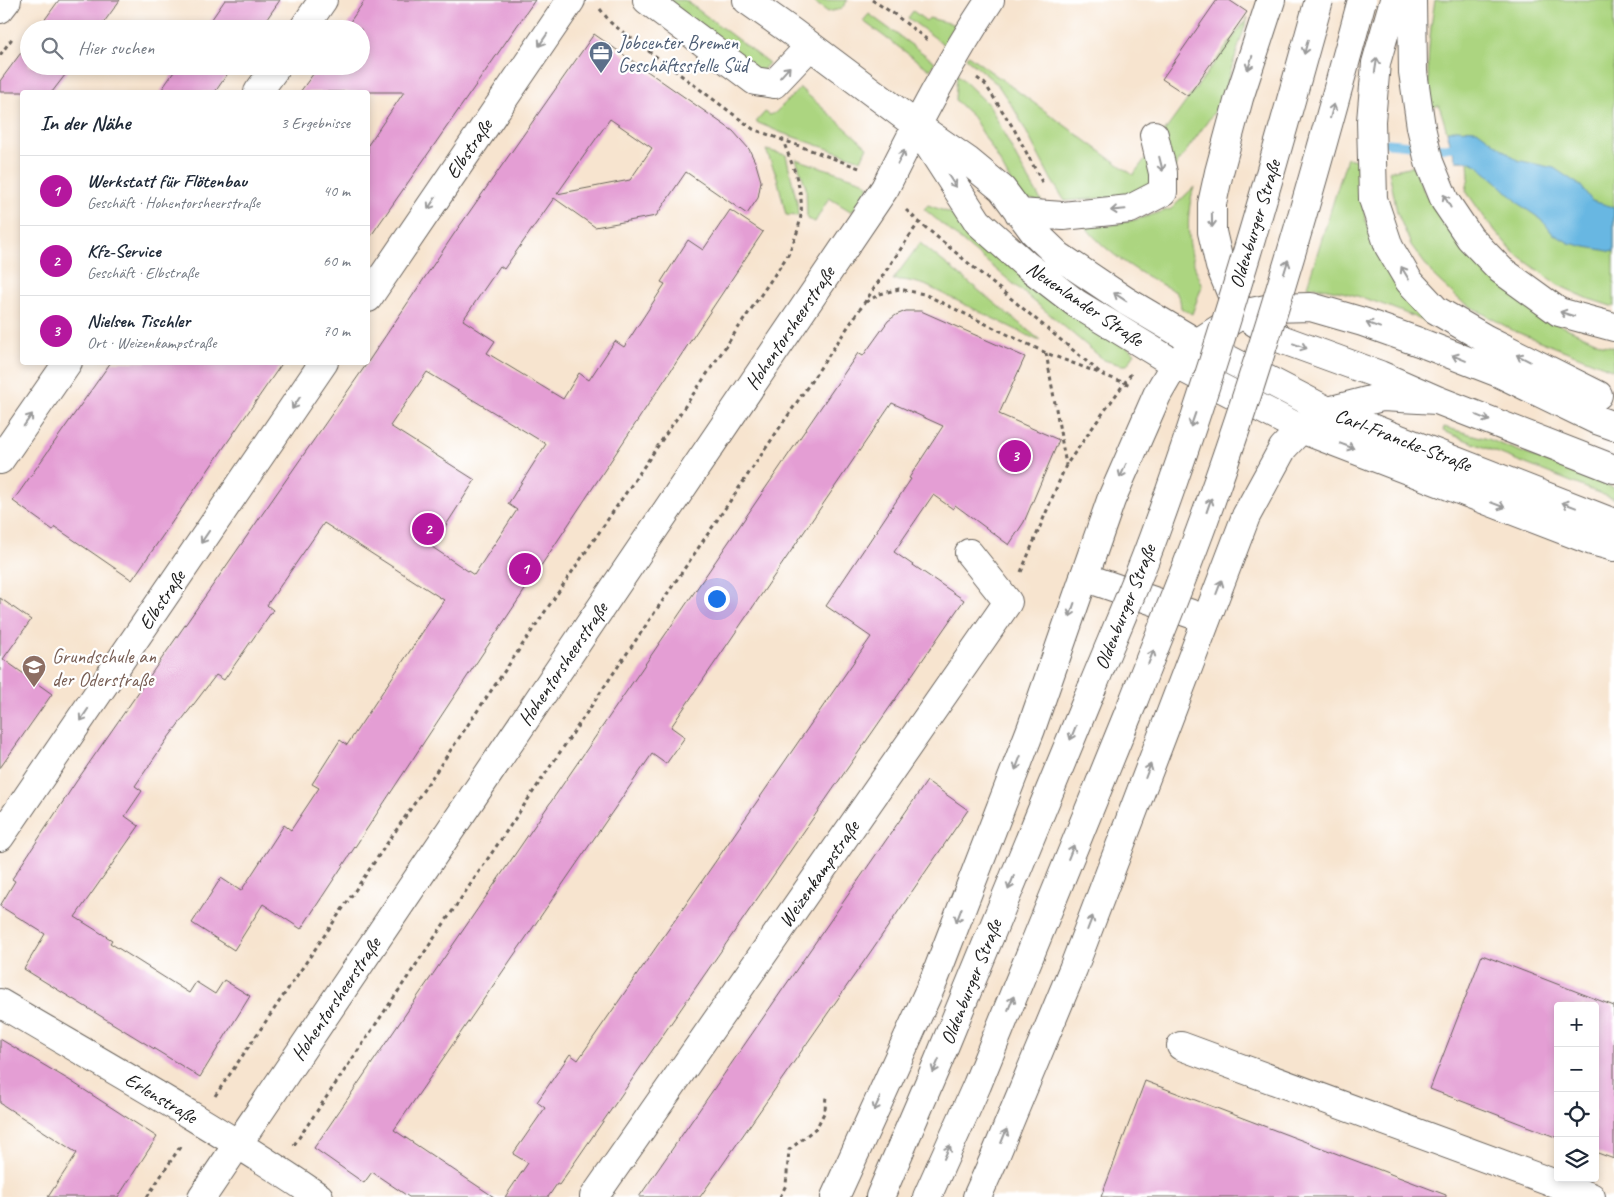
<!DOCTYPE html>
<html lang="de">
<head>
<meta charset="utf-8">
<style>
  :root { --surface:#fff; --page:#f2f2f3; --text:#1f2937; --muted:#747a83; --line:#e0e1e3; --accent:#b5179e }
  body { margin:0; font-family:Caveat,sans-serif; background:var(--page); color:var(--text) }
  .controls { position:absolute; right:15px; bottom:15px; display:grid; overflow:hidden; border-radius:5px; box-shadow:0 2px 8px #0003 }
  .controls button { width:45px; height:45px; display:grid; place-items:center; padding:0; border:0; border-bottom:1px solid var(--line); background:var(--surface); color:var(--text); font:25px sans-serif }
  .you { position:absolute; left:716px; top:598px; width:18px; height:18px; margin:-12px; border:4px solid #fff; border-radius:50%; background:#1a73e8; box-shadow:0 0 0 8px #1a73e833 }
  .badge { display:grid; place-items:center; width:32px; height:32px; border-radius:50%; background:var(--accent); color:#fff; font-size:16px; font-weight:700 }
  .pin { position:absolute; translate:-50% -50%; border:2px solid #fff; box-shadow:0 1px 5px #0006 }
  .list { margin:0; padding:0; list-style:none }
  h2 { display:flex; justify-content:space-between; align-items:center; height:65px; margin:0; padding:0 20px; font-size:21px }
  h2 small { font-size:16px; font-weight:400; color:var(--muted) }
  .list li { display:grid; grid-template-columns:32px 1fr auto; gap:15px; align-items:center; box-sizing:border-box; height:70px; padding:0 20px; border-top:1px solid var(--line) }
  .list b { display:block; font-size:19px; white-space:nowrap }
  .list p { margin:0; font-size:16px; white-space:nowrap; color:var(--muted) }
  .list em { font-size:16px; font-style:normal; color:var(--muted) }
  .icon { flex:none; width:28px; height:28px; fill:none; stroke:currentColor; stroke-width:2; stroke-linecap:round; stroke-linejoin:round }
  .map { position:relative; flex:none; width:1614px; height:1197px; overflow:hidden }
  .search { position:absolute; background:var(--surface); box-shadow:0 2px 8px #0003; left:20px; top:20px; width:350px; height:55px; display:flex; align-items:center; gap:12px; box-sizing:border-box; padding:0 18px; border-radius:28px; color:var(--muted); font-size:19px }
  .panel { position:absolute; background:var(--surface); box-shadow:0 2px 8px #0003; left:20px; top:90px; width:350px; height:275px; border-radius:5px }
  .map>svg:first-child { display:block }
</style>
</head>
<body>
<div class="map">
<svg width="1614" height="1197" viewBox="0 0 1614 1197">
  <rect width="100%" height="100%" fill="#fff"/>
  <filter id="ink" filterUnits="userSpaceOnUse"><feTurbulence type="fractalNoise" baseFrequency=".02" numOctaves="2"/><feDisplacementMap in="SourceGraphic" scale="10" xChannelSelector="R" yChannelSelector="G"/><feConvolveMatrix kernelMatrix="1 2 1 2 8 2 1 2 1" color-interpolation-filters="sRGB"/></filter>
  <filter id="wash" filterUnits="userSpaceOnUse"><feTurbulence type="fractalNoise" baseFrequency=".0096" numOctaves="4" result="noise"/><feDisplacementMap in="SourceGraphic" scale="20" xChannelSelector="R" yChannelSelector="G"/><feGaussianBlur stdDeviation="1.12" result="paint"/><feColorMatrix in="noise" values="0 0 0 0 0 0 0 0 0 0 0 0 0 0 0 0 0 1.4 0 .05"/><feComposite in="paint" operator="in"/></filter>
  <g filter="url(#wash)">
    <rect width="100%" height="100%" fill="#f7e4cf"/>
    <path fill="#acd580" stroke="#64784e" d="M 661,0 L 685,0 L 769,63 L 761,72 Z
      M 811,0 L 848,0 L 841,9 L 828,12 Z
      M 1435,0 L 1614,0 L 1614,307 L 1589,299 L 1558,285 L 1513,252 L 1487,221 L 1466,191 L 1469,176 L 1468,161 L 1456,161 L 1439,105 L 1431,108 C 1425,72 1429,36 1435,0 Z
      M 913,11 L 926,21 L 929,18 L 965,27 L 949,48 L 908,18 Z
      M 869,14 L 935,62 L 930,70 L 863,21 Z
      M 1248,17 L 1220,104 L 1172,171 L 1164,132 Z
      M 968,55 L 1133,175 L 1148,155 L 1152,181 L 1144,191 L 1116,197 L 1065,201 L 1052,181 L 1016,112 L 997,84 L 966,58 Z
      M 957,74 L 990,106 L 1017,159 L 1042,202 L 1019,197 L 996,155 L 973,117 L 955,100 Z
      M 800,88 L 867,147 L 861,160 L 782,133 L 756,122 L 765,112 L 770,115 L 775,113 Z
      M 766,150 L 786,155 L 797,202 L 798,216 L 786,215 L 777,177 Z
      M 1347,158 L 1357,160 C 1360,198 1366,238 1387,271 C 1401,292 1422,310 1440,328 C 1393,308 1358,292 1307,286 Z
      M 796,159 L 863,181 L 869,186 L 852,212 L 829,198 L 815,222 L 807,219 L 806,187 Z
      M 1414,166 L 1423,189 L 1446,225 L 1549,320 L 1604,345 L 1614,347 L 1614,370 L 1514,331 L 1461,301 L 1434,276 L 1411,245 L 1397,212 L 1389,171 Z
      M 1194,187 C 1184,220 1188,254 1202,286 L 1192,314 L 1181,308 L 1180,300 L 1176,292 C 1143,275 1107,255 1084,225 L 1108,226 L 1138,219 L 1171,209 Z
      M 928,205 L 953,214 L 968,225 L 1135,353 L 1127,365 L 1121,365 L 1104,360 L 924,209 Z
      M 920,243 L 1040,340 L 1037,340 L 925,285 C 914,282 904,279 893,280 Z
      M 1444,427 L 1488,439 L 1614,488 L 1614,499 L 1443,431 Z"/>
    <path fill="#68b7e2" stroke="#426a7f" d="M 1456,129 L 1477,130 L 1517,160 L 1554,168 L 1581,186 L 1592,201 L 1614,207 L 1614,252 L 1586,247 L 1569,243 L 1552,233 L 1542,220 L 1523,207 L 1498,183 L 1477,165 L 1468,161 L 1456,161 L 1447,132 Z"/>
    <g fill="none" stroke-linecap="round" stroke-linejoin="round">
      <path stroke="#68b7e2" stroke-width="9" d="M 1388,143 L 1445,148 L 1462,145"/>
    </g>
    <g id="blocks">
      <path fill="#e49ed4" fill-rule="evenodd" d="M 59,0 L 120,0 L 99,29 L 38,29 Z
        M 225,0 L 280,0 L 260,29 L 205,29 Z
        M 365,0 L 535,0 L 368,240 L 368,145 L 404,92 L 300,92 L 319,66 L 361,66 L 361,29 L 345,29 Z
        M 1217,0 L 1229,0 L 1247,12 L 1188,96 L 1162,79 Z
        M 594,34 L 733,131 L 749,149 L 756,164 L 761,181 L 758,198 L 747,214 L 686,172 L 656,216 L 595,227 L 554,198 L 504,269 L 500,266 L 463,320 L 495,341 L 487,353 L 563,399 L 579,373 L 589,380 L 615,341 L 624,347 L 665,284 L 661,282 L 688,240 L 703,250 L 730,210 L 763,232 L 451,701 L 301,929 L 263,904 L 234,950 L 192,923 L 221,878 L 241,891 L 284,825 L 291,830 L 319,788 L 312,784 L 340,740 L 347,745 L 444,600 L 324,523 L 267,605 L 273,610 L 224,680 L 216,675 L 168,738 L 135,786 L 142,791 L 125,816 L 139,826 L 75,917 L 112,940 L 110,943 L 189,993 L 196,982 L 215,994 L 224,980 L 250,996 L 200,1077 L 24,969 L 45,934 L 0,906 L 15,881 L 12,879 L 76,782 L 368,362 L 454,234 ZM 610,119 L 652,148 L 630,180 L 557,194 ZM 427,372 L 546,444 L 508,504 L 517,510 L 474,575 L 432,547 L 475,480 L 390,426 Z
        M 29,42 L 29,66 L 72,66 L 52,92 L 0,92 L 0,81 Z
        M 178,66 L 233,66 L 215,92 L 160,92 Z
        M 906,311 L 921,311 L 1025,357 L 999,414 L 1059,440 L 1024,522 L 1009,545 L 955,505 L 953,509 L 933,495 L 894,552 L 964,600 L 559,1185 L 557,1184 L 548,1197 L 505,1197 L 528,1163 L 513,1154 L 545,1108 L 537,1102 L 570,1054 L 578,1060 L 871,637 L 826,606 L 911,479 L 909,478 L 943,426 L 892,403 L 671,727 L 685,737 L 666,764 L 652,754 L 394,1130 L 494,1197 L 409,1197 L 372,1172 L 364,1183 L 314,1148 L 858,353 L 863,356 L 888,321 L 896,315 Z
        M 111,362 L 283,362 L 132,580 L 55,527 L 53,530 L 13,501 Z
        M 0,598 L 31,620 L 3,659 L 52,694 L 0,768 Z
        M 927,781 L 968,810 L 867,957 L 700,1197 L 639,1197 Z
        M 1482,955 L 1614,1006 L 1614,1159 L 1595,1152 L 1595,1006 L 1558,1006 L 1558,1138 L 1430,1089 Z
        M 0,1039 L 69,1080 L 157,1137 L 118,1197 L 48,1197 L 77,1153 L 0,1103 Z
        M 1145,1081 L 1446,1195 L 1446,1197 L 1101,1197 Z"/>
    </g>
  </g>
  <g filter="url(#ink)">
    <use href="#blocks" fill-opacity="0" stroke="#69625b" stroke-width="1"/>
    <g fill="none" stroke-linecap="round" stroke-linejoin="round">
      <defs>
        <path id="minor" d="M 647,0 L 755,81 L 774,84 L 810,46
          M 747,0 L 792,32 L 916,125 L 968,161 L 1002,189 L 1034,232 L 1059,256 L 1126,301 L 1197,343 L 1328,411 L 1614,523
          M 303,29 L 323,0
          M 258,92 L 277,66
          M 922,135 L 978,222 L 1025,264 L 1077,304 L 1175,364 L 1301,429 L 1592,541 L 1614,547
          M 1019,213 L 1063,216 L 1130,209 L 1163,192 L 1163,173 L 1154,135
          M 368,298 L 571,0
          M 0,460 L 68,362
          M 1084,577 L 1206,619
          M 0,837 L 324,362
          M 0,1003 C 107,1066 216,1127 319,1197
          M 1181,1046 L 1591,1197
          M 202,1197 L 885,188 C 917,124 950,60 990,0
          M 594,1197 L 1008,602 L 969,553"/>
        <path id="major" d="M 0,9 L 7,0"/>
        <path id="highway" d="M 1271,0 L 1239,98 L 1219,172 L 1212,204 L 1212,232 L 1220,266 L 1231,293 L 1242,314 L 1281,339 L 1380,375 L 1437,400 L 1614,469
          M 1394,0 L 1376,63 L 1371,121 L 1373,199 L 1389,247 L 1409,281 L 1436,310 L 1486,339 L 1598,395
          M 1412,0 L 1413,72 L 1421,127 L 1429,162 L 1445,201 L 1470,238 L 1501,270 L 1559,312 L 1614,327
          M 835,1197 L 934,980 L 1031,729 L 1111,500 L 1157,395 L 1175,364 L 1197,343 L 1242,314 L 1271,308 L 1311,307 L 1363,322 L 1419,342 L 1499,373 L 1594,419 L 1614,426
          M 880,1197 L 938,1062 L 1092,688
          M 927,1197 L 977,1085 L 1133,702
          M 977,1197 L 994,1159 L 1073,969 L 1246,516 L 1283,448 L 1301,429 L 1314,418 L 1328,411 L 1382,397 L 1437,400"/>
      </defs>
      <use href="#minor" stroke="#69625b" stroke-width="30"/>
      <use href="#major" stroke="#69625b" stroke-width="30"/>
      <use href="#highway" stroke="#69625b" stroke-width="30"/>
      <path stroke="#69625b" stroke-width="3" stroke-dasharray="4 4" stroke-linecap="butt" d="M 872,0 L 894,14 L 930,42
        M 600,9 L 611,23 L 753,129 L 862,169
        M 0,55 L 13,37
        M 977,78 L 985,84 L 1014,129 L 1043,184
        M 906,210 L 919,222 L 1103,375 L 1131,385
        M 866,302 L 880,294 L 899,289 L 924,294 L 1046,353 L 1099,373
        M 1046,353 L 1066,465
        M 1021,572 L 1066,465 L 1133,371
        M 215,1096 L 788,255 C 792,245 797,235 799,225 C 807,197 793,166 783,141
        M 294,1145 L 919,222
        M 147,1197 L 182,1144
        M 780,1197 L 786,1185 L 789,1150 L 817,1127 L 825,1111 L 826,1094"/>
      <use href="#minor" stroke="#fff" stroke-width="28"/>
      <use href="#major" stroke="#fff" stroke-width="28"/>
      <use href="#highway" stroke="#fff" stroke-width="28"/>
      <defs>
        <path id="highway-bridge" d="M 1092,688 C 1114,634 1138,581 1157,527 C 1220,354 1270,177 1319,0
          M 1133,702 C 1158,638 1185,574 1208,509 C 1268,342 1316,171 1362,0"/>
      </defs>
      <use href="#highway-bridge" stroke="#69625b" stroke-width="30" stroke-linecap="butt"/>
      <use href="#highway-bridge" stroke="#fff" stroke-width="28"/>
    </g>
    <defs><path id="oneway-shaft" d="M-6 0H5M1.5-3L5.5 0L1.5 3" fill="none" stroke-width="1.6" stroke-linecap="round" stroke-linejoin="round" transform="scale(1.25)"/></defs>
    <g stroke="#999">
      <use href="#oneway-shaft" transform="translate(543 40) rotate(124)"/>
      <use href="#oneway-shaft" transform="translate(1306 47) rotate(105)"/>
      <use href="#oneway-shaft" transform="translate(1250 63) rotate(108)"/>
      <use href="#oneway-shaft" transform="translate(1376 65) rotate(-81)"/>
      <use href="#oneway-shaft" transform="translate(785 72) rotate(-48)"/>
      <use href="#oneway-shaft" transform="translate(1332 111) rotate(-75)"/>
      <use href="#oneway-shaft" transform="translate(901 157) rotate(-63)"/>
      <use href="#oneway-shaft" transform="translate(1161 164) rotate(76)"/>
      <use href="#oneway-shaft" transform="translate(952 181) rotate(57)"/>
      <use href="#oneway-shaft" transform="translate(1447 201) rotate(-119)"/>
      <use href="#oneway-shaft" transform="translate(432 203) rotate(124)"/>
      <use href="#oneway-shaft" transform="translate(1118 210) rotate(175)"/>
      <use href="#oneway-shaft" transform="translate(1212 220) rotate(89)"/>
      <use href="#oneway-shaft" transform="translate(1286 267) rotate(-73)"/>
      <use href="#oneway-shaft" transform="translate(1405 273) rotate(-121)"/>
      <use href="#oneway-shaft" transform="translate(1120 297) rotate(-147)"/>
      <use href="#oneway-shaft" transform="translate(1567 314) rotate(-163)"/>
      <use href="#oneway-shaft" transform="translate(1373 325) rotate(-160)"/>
      <use href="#oneway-shaft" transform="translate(1300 346) rotate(20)"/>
      <use href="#oneway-shaft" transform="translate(1459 358) rotate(-158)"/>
      <use href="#oneway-shaft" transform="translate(1523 358) rotate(-153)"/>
      <use href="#oneway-shaft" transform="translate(296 403) rotate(124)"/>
      <use href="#oneway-shaft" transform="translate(1483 418) rotate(22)"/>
      <use href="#oneway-shaft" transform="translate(28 420) rotate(-55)"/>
      <use href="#oneway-shaft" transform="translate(1193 420) rotate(109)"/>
      <use href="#oneway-shaft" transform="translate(1347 446) rotate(21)"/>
      <use href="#oneway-shaft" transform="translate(1123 471) rotate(114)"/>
      <use href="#oneway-shaft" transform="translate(1209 505) rotate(-71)"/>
      <use href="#oneway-shaft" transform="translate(1498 505) rotate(21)"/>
      <use href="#oneway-shaft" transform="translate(1569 505) rotate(-159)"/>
      <use href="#oneway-shaft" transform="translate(205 537) rotate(124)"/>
      <use href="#oneway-shaft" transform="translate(1219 587) rotate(-69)"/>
      <use href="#oneway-shaft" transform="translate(1072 610) rotate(109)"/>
      <use href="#oneway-shaft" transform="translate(1151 657) rotate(-69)"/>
      <use href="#oneway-shaft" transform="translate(84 715) rotate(124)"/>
      <use href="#oneway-shaft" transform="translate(1073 733) rotate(112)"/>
      <use href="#oneway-shaft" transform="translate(1018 763) rotate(111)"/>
      <use href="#oneway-shaft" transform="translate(1148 771) rotate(-69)"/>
      <use href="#oneway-shaft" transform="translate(1071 852) rotate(-68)"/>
      <use href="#oneway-shaft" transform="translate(1011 883) rotate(112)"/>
      <use href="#oneway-shaft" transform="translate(959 915) rotate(111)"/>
      <use href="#oneway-shaft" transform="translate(1090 923) rotate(-69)"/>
      <use href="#oneway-shaft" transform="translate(1011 1003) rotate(-68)"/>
      <use href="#oneway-shaft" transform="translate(936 1066) rotate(113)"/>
      <use href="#oneway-shaft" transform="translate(877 1104) rotate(115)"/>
      <use href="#oneway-shaft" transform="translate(1004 1136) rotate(-68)"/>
      <use href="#oneway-shaft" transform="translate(947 1152) rotate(-66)"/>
    </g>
  </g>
  <defs>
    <symbol id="office-pin" viewBox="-11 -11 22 30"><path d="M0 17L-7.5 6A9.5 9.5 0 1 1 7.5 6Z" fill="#5c6f8a" stroke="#fff"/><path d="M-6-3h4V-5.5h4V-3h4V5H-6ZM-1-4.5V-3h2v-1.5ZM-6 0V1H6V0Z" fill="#fff"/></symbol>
    <symbol id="school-pin" viewBox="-11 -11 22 30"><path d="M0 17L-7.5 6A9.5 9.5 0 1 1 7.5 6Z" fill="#8d6e63" stroke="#fff"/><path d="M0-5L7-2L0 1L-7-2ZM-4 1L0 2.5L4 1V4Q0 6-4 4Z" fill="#fff"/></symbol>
  </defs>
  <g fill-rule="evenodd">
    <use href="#office-pin" x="587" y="39" width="28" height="38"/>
    <use href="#school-pin" x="20" y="653" width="28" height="38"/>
  </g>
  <g text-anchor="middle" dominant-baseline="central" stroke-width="4.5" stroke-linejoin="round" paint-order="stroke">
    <g font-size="20" fill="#4e5e75" stroke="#fff" text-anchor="start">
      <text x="618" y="42">Jobcenter Bremen<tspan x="618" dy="23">Geschäftsstelle Süd</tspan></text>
    </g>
    <g font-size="20" fill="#1c1c1c" stroke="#fff">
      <text transform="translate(469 149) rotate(-56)">Elbstraße</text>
      <text transform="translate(1255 224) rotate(-73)">Oldenburger Straße</text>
      <text transform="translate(1085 304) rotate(34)">Neuenlander Straße</text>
      <text transform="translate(790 328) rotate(-56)">Hohentorsheerstraße</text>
      <text transform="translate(1403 440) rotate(21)">Carl-Francke-Straße</text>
      <text transform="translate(162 600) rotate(-56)">Elbstraße</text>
      <text transform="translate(1125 607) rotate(-68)">Oldenburger Straße</text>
      <text transform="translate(563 664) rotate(-56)">Hohentorsheerstraße</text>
      <text transform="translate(819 874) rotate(-55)">Weizenkampstraße</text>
      <text transform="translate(971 982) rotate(-68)">Oldenburger Straße</text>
      <text transform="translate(336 999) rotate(-56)">Hohentorsheerstraße</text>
      <text transform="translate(161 1098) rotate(31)">Erlenstraße</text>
    </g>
    <g font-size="20" fill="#785e54" stroke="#fff" text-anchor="start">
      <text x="52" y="656">Grundschule an<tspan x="52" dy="23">der Oderstraße</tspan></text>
    </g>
  </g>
</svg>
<div class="controls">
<button>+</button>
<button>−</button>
<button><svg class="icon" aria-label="locate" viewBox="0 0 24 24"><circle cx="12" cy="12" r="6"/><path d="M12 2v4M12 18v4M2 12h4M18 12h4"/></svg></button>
<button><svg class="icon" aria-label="layers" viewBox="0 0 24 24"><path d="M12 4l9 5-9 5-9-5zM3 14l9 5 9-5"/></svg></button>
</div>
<div class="you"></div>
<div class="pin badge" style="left:525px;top:569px">1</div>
<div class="pin badge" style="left:428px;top:529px">2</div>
<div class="pin badge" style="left:1015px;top:456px">3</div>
<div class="search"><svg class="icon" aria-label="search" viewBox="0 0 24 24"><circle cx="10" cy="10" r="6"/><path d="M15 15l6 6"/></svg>Hier suchen</div>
<section class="panel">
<h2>In der Nähe<small>3 Ergebnisse</small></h2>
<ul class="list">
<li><span class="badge">1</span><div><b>Werkstatt für Flötenbau</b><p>Geschäft · Hohentorsheerstraße</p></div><em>40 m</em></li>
<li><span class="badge">2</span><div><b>Kfz-Service</b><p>Geschäft · Elbstraße</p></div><em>60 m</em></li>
<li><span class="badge">3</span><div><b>Nielsen Tischler</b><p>Ort · Weizenkampstraße</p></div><em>70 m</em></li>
</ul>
</section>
</div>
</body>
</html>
